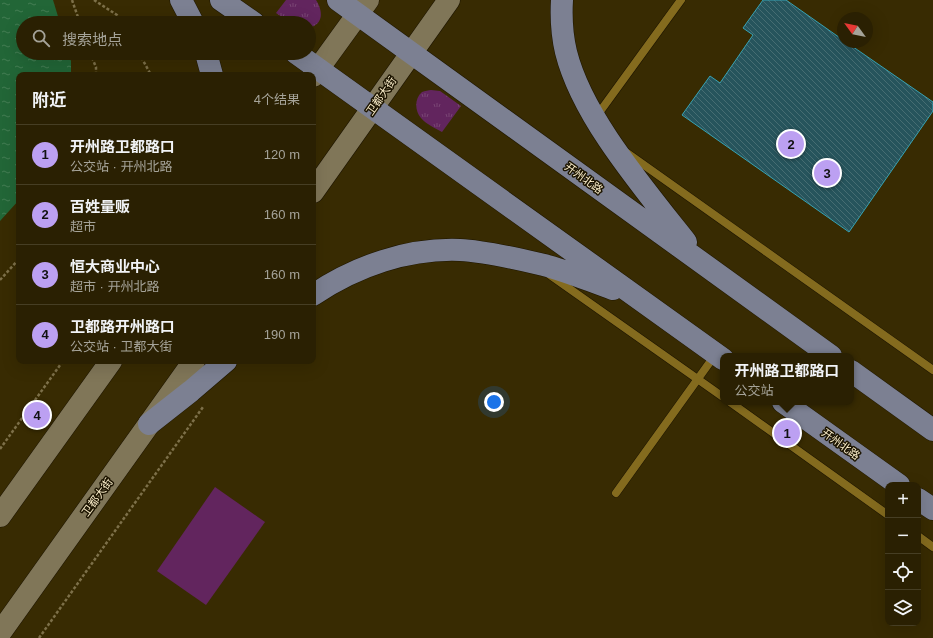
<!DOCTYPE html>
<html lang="zh">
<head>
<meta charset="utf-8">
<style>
  :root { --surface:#2a2002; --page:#362d11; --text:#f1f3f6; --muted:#a5a399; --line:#463e24; --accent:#bca0f2 }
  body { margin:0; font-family:Helvetica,"Noto Sans SC",sans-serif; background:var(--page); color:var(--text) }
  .controls { position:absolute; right:12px; bottom:12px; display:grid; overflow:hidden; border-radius:8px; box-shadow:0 4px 16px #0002 }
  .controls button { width:36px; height:36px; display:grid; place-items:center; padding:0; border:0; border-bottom:1px solid var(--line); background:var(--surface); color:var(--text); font:20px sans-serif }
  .compass { position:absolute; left:837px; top:12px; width:36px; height:36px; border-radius:50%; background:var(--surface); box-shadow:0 4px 16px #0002; rotate:303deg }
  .you { position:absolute; left:494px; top:402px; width:14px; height:14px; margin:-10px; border:3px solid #fff; border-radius:50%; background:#1a73e8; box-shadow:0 0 0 6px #1a73e833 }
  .badge { display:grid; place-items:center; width:26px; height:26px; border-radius:50%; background:var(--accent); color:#111; font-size:13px; font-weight:700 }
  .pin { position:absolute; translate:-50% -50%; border:2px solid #fff; box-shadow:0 1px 4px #0006 }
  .popup { position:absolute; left:720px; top:353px; width:134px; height:52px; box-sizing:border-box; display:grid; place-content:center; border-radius:8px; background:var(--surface); filter:drop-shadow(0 1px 3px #0005); font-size:13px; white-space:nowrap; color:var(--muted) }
  .popup b { font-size:15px; color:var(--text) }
  .popup::after { content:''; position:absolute; left:50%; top:100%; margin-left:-8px; border:8px solid transparent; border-top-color:var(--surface) }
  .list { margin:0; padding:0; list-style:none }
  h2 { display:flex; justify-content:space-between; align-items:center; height:52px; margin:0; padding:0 16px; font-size:17px }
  h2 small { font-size:13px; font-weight:400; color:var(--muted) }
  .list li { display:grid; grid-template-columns:26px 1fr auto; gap:12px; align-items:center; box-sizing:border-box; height:60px; padding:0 16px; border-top:1px solid var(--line) }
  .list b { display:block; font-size:15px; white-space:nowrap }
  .list p { margin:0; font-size:13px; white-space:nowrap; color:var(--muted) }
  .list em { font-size:13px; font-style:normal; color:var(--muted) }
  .icon { flex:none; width:22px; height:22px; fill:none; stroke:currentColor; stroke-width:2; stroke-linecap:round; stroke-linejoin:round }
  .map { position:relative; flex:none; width:933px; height:638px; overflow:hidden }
  .search { position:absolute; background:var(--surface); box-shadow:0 4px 16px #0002; left:16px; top:16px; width:300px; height:44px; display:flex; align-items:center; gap:10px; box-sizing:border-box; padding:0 14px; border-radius:22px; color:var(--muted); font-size:15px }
  .panel { position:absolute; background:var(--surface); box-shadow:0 4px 16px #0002; left:16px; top:72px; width:300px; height:292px; border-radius:8px }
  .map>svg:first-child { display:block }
</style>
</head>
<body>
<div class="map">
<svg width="933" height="638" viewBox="0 0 933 638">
  <defs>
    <pattern id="grass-tufts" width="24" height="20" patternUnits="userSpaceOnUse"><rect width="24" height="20" fill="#62255e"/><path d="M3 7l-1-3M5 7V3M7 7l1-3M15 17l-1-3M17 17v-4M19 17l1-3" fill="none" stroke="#794574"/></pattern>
    <pattern id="water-ripples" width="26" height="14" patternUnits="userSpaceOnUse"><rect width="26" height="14" fill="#226637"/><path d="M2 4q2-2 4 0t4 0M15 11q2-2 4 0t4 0" fill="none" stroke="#437c53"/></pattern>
    <pattern id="building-back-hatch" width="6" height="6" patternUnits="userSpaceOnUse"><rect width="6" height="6" fill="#26545c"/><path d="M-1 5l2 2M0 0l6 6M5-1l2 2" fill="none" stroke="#466d72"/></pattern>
  </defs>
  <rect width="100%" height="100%" fill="#382b02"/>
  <path fill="url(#grass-tufts)" d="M 286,0 L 316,0 C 323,11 324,24 309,28 L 309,23 L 291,23 L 276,13 Z
    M 431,90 L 440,91 L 461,106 L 442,132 C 435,128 426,124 421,118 C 415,111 414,99 422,92 C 425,91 429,90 431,90 Z"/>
  <path fill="#62255e" d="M 215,487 L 265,522 L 206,605 L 157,571 Z"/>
  <path fill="url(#water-ripples)" d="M 0,0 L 53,0 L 60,23 L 23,23 L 23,53 L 68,53 L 71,61 L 71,75 L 19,75 L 19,200 L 0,221 Z"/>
  <path fill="url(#building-back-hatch)" stroke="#37a2b3" d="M 763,0 L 786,0 L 843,40 L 843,42 L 846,42 L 933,102 L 933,111 L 849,232 L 682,115 L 710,76 L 720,83 L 753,35 L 743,28 Z"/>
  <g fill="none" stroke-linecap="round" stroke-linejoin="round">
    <defs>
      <path id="service" d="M 596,117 L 681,0
        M 627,153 L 933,370
        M 550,275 L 723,397
        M 730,402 L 888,515
        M 616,493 L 715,355
        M 918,536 L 933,547"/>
      <path id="secondary" d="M 313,76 L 368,0
        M 313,192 L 449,0
        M 0,516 L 111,361
        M 0,633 L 194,361"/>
      <path id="primary" d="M 181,0 L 193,23
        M 221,0 L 254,23
        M 338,0 L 831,356
        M 562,0 C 561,17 562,35 566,52 C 574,84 590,112 608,139 C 632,175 659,208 686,242
        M 206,53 L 212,75
        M 296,53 L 723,359
        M 313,295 C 356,266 408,248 460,250 C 485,251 518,259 544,265 C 567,271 590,281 613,289
        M 851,371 L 933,430
        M 783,402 L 899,485
        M 149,424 L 191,391 L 226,361
        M 918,499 L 933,509"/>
    </defs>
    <use href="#service" stroke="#1c1400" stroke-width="9"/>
    <use href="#secondary" stroke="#1c1400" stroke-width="23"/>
    <use href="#primary" stroke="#1c1400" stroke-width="23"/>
    <path stroke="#7d7049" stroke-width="2.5" stroke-dasharray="3 2" stroke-linecap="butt" d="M 72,0 L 80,23
      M 94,0 L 117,15 L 121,23
      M 90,53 L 96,67 L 96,75
      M 139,53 L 151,75
      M 0,280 L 19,259
      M 0,449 L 63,361
      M 39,638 L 203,407"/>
    <use href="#service" stroke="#846b1e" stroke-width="8"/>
    <use href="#secondary" stroke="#807658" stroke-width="22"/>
    <use href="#primary" stroke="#7c8092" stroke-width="22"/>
  </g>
  <g text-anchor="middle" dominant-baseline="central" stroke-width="3" stroke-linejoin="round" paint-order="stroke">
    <g font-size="11" fill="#fbeeca" stroke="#1c1400">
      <text transform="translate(381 96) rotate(-55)">卫都大街</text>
      <text transform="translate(584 178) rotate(36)">开州北路</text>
      <text transform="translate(841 444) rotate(36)">开州北路</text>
      <text transform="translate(97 497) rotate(-54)">卫都大街</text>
    </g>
  </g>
</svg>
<div class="controls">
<button>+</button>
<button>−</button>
<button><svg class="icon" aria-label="locate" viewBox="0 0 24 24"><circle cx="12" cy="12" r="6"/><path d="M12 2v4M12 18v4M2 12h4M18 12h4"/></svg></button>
<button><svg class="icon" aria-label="layers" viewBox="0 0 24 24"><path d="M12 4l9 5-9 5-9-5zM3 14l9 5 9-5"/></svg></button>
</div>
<svg class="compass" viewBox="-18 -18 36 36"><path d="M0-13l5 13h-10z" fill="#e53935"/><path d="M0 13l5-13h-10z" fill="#a5a399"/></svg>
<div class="you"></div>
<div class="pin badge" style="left:787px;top:433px">1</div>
<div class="popup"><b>开州路卫都路口</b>公交站</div>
<div class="pin badge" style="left:791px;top:144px">2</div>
<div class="pin badge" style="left:827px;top:173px">3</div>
<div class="pin badge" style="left:37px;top:415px">4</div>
<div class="search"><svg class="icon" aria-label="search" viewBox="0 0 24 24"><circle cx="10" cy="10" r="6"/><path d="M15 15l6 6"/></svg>搜索地点</div>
<section class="panel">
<h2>附近<small>4个结果</small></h2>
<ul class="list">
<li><span class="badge">1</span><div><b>开州路卫都路口</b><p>公交站 · 开州北路</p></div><em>120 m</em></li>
<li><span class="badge">2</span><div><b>百姓量贩</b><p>超市</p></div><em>160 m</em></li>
<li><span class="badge">3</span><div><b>恒大商业中心</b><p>超市 · 开州北路</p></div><em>160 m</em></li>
<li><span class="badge">4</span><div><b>卫都路开州路口</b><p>公交站 · 卫都大街</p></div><em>190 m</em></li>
</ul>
</section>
</div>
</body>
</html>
